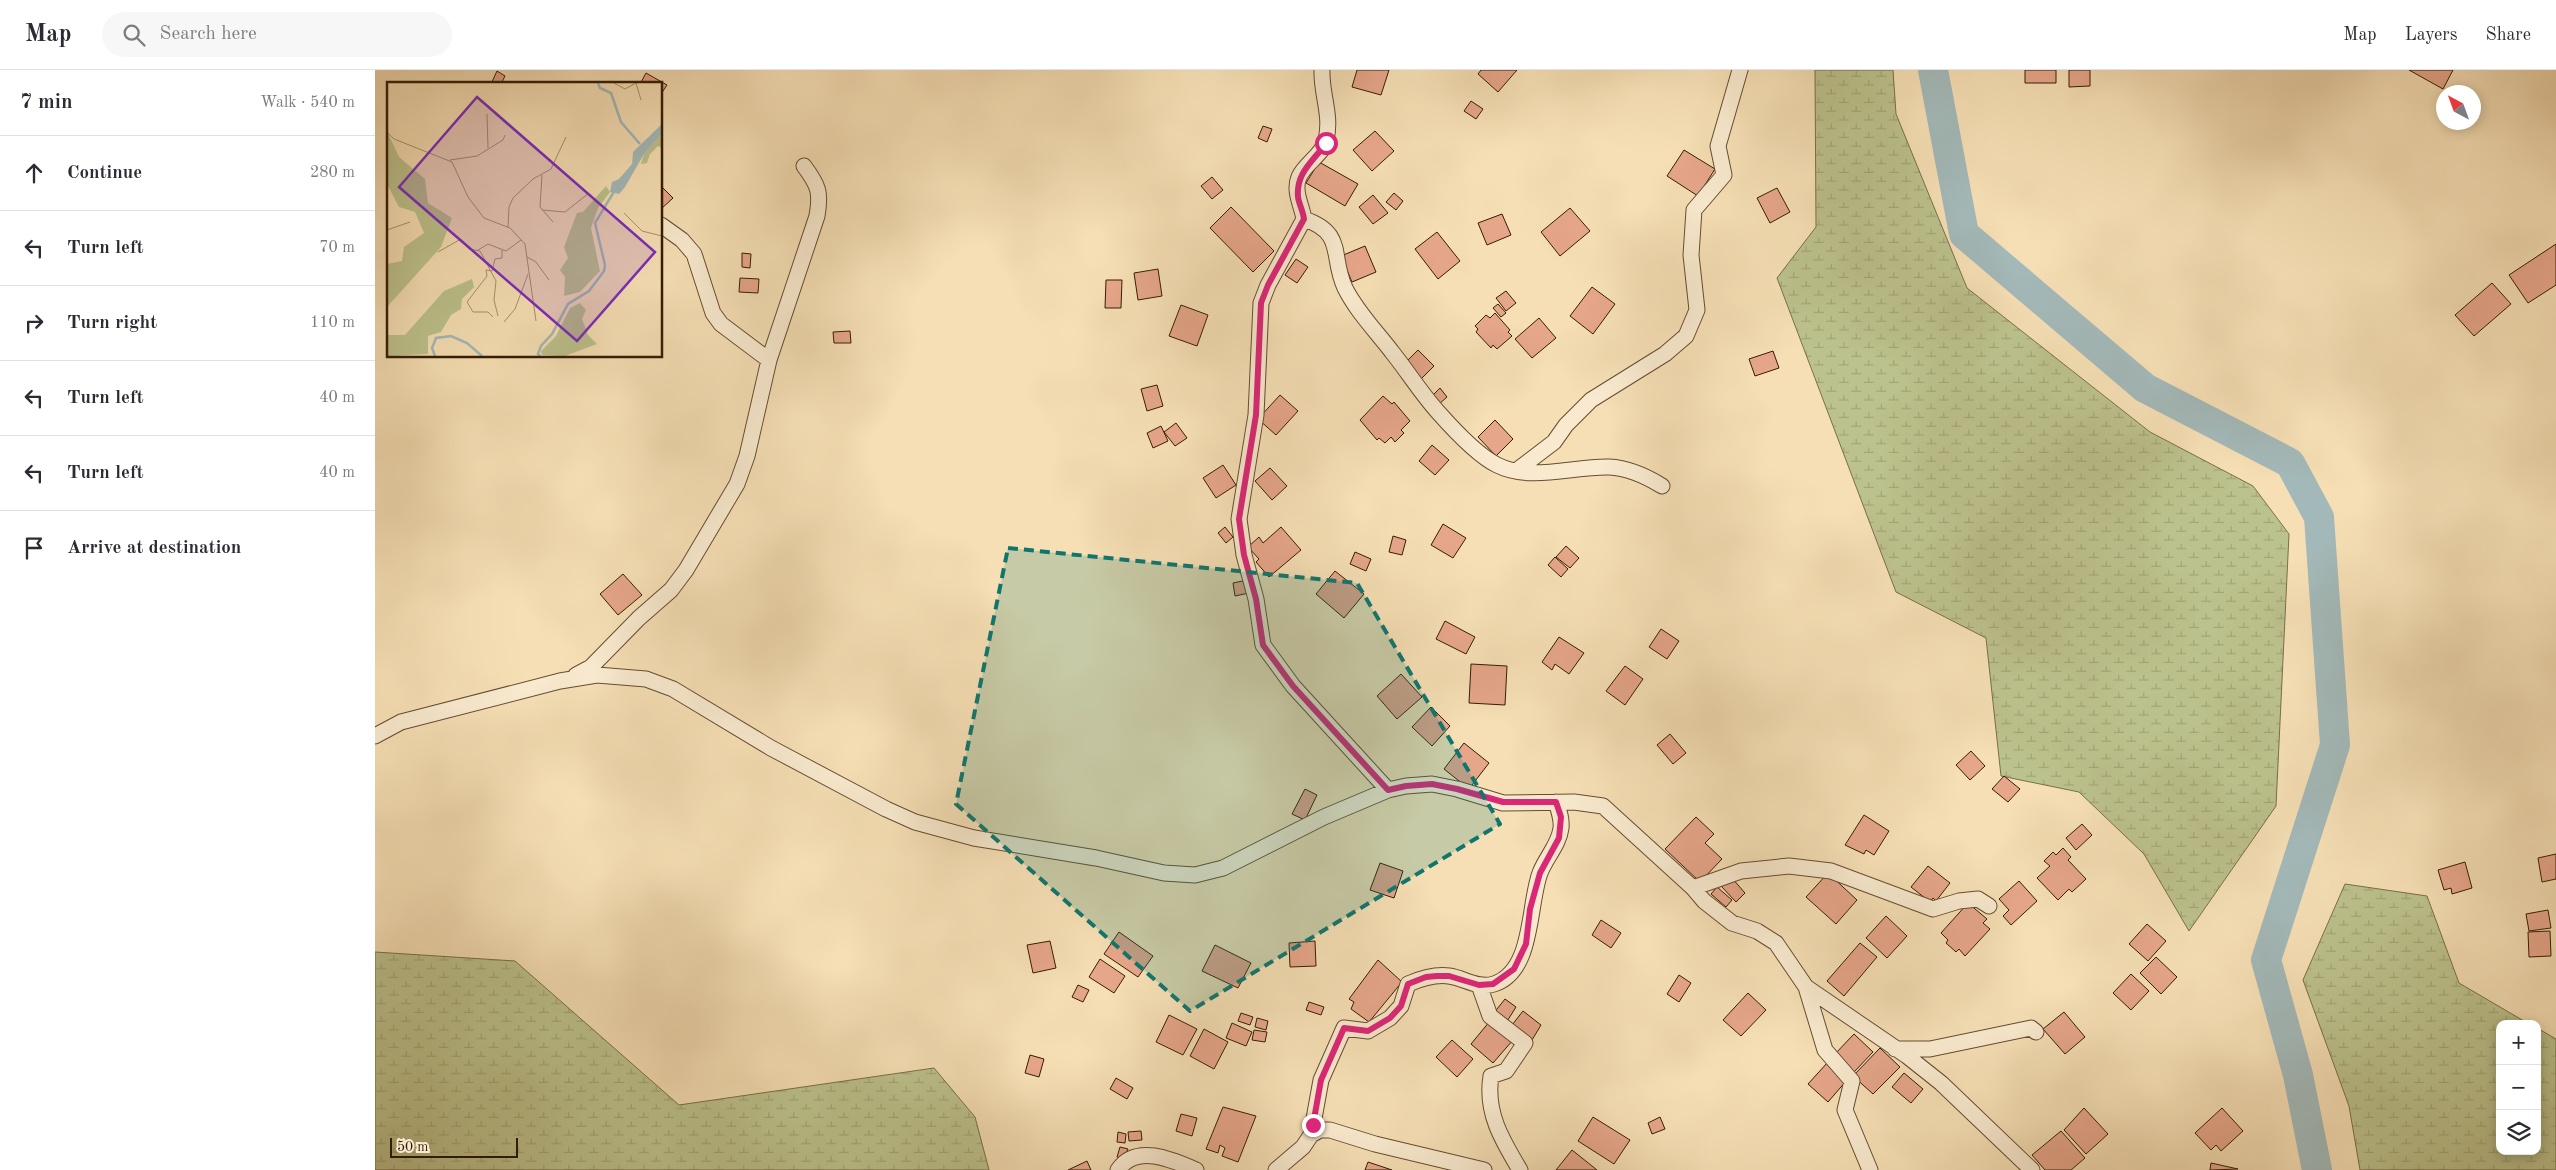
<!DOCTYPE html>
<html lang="en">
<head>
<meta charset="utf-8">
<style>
  :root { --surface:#fff; --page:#f7f7f7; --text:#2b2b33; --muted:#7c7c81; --line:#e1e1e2 }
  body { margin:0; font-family:"Old Standard TT",serif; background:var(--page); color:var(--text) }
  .controls { position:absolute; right:15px; bottom:15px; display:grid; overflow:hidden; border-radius:10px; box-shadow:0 2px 12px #0003 }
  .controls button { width:45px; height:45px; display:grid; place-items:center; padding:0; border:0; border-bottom:1px solid var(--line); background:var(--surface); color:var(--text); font:25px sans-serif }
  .compass { position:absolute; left:2061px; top:15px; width:45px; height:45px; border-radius:50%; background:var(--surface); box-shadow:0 2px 12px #0003; rotate:319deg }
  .scale { position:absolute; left:15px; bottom:12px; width:128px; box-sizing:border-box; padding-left:5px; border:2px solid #351c05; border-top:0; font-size:14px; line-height:18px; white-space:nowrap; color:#351c05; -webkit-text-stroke:4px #f9eacf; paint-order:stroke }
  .stop { position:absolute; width:15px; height:15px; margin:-11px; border:4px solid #db2777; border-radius:50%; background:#fff }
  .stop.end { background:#db2777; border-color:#fff; box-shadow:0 1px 5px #0008 }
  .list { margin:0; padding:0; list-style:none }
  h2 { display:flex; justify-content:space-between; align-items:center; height:65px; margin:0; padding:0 20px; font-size:21px }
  h2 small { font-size:16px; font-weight:400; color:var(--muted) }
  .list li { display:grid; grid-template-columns:32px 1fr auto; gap:15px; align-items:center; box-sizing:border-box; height:75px; padding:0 20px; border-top:1px solid var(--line) }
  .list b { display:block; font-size:19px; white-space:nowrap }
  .list em { font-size:16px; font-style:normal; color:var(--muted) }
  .icon { flex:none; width:28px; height:28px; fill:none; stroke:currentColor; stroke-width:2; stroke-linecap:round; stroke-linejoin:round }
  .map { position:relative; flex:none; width:2181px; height:1100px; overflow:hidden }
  header { display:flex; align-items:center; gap:30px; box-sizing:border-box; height:70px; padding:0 25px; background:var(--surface); border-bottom:1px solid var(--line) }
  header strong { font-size:24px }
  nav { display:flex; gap:28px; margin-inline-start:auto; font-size:18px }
  .search { width:350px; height:45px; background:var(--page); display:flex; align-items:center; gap:12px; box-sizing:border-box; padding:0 18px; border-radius:28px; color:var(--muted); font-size:19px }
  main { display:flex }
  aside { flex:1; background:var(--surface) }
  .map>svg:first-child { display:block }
</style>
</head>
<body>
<header>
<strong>Map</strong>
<div class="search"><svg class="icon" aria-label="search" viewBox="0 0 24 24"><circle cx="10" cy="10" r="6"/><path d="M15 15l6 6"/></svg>Search here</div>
<nav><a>Map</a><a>Layers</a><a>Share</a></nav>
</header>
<main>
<aside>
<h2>7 min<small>Walk · 540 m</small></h2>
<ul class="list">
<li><svg class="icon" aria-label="ahead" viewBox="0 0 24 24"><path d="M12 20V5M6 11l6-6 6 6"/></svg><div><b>Continue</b></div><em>280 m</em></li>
<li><svg class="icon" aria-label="left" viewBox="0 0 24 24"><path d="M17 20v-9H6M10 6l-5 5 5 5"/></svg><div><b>Turn left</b></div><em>70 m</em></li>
<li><svg class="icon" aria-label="right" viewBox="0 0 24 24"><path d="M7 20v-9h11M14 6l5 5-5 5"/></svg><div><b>Turn right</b></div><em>110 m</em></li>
<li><svg class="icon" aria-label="left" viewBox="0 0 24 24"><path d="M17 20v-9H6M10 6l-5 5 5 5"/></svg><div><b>Turn left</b></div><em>40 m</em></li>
<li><svg class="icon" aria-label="left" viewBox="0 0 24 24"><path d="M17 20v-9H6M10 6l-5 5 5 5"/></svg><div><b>Turn left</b></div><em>40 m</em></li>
<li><svg class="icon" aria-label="arrive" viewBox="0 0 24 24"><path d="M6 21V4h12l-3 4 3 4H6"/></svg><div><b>Arrive at destination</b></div></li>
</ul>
</aside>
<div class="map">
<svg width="2181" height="1100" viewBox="0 0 2181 1100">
  <defs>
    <pattern id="wetland-marsh" width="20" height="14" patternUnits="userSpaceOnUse" patternTransform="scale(1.25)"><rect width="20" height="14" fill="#bcc28d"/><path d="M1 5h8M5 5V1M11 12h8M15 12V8" fill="none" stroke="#a2a678"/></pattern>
  </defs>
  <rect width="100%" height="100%" fill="#f6dfb5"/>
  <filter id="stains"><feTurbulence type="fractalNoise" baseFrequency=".004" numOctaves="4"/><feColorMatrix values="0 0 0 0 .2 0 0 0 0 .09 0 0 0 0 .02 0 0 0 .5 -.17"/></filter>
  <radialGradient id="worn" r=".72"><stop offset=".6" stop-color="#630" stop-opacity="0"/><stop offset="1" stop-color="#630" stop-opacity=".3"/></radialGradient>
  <path fill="url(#wetland-marsh)" stroke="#786f49" d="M 1440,0 L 1518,0 L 1521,44 L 1592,218 L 1775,362 L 1878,416 L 1914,464 L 1901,736 L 1814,861 L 1769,784 L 1704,722 L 1626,706 L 1611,568 L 1521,522 L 1402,208 L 1441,157 Z
    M 1970,814 L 2052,826 L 2084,913 L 2154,954 L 2125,954 L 2125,1081 L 2162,1081 L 2162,958 L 2181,969 L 2181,1100 L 1985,1100 L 1974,1036 L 1928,910 Z
    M 0,882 L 140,891 L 304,1035 L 559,998 L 600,1047 L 614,1100 L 0,1100 Z"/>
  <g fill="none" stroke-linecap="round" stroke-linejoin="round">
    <path stroke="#a3b9b9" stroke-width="30" d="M 1558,0 L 1589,164 L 1770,318 L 1915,393 L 1944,447 L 1960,675 L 1891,890 L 1923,1005 L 1942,1100"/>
  </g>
  <path fill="#e6a68a" stroke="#351c05" d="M 982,0 L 1014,0 L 1006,25 L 977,17 Z
    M 1106,0 L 1142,0 L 1123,22 L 1103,4 Z
    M 1650,0 L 1681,0 L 1681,13 L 1650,13 Z
    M 1694,0 L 1715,0 L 1715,16 L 1694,17 Z
    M 2034,0 L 2078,0 L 2068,19 Z
    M 122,1 L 130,6 L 126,14 L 116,14 Z
    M 271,3 L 292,15 L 286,24 L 286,14 L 265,14 Z
    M 1096,31 L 1108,39 L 1101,49 L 1089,41 Z
    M 888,56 L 897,59 L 892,72 L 883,68 Z
    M 1000,61 L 1019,81 L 997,101 L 978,80 Z
    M 1309,80 L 1340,99 L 1323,126 L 1292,106 Z
    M 944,92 L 983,114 L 970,136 L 931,113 Z
    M 837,107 L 848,120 L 837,129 L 826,116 Z
    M 286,116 L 298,128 L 286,139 Z
    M 1402,118 L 1415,142 L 1395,153 L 1382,128 Z
    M 1019,123 L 1028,131 L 1021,140 L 1011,132 Z
    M 998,125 L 1013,143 L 998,154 L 984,137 Z
    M 856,137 L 899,181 L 878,202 L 835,158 Z
    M 1195,138 L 1215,161 L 1185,186 L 1166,162 Z
    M 1127,144 L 1136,165 L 1112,175 L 1103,153 Z
    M 1062,162 L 1085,191 L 1063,209 L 1040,179 Z
    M 2181,174 L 2181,215 L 2153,233 L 2134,205 Z
    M 990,176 L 1001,202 L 977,212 L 966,186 Z
    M 367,183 L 376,184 L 375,198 L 367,197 Z
    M 921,189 L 933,197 L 922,213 L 910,205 Z
    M 783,199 L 787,226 L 763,230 L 759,203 Z
    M 365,208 L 384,209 L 383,223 L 364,222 Z
    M 731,210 L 747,210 L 746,238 L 730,238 Z
    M 2117,213 L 2136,234 L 2099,266 L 2080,245 Z
    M 1217,217 L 1240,234 L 1218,264 L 1195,246 Z
    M 1131,221 L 1141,233 L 1131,241 L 1121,228 Z
    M 1123,234 L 1131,243 L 1126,247 L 1118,238 Z
    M 806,235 L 833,245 L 822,276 L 794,266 Z
    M 1120,243 L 1135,260 L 1133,262 L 1137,266 L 1122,279 L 1118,275 L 1116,278 L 1101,262 L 1103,259 L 1100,256 L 1111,245 L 1115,248 Z
    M 1164,248 L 1181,268 L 1157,288 L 1140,269 Z
    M 475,261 L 476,273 L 459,273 L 458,262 Z
    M 1043,280 L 1059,296 L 1045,310 L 1029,294 Z
    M 1398,281 L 1404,298 L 1380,306 L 1374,289 Z
    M 782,315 L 788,336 L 772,341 L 766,319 Z
    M 1065,318 L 1072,327 L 1063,335 L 1056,327 Z
    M 905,325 L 923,341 L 901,365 L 883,349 Z
    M 1008,326 L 1017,334 L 1019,332 L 1035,351 L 1026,360 L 1029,363 L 1020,372 L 1016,367 L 1010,373 L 1004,368 L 1002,370 L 985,350 Z
    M 1120,350 L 1138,369 L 1121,386 L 1103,367 Z
    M 801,353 L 812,368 L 800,376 L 789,362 Z
    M 786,356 L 793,371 L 778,378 L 772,363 Z
    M 1057,375 L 1074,390 L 1060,405 L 1044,391 Z
    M 848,395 L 861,415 L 841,428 L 828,408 Z
    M 895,398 L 912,416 L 897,430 L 880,411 Z
    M 1068,454 L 1091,468 L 1078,488 L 1056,475 Z
    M 850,457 L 858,467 L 851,473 L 843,463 Z
    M 906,457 L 926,480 L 894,507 L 881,492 L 884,489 L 873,477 L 884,467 L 888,473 Z
    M 1018,466 L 1031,470 L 1027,485 L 1014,482 Z
    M 1191,476 L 1204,488 L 1195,498 L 1181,487 Z
    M 980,482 L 996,489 L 991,501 L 975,494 Z
    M 1180,487 L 1193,499 L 1186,507 L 1173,495 Z
    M 960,501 L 989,524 L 969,548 L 941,524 Z
    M 248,504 L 267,525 L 243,545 L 225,524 Z
    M 872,510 L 874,523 L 860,526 L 858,513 Z
    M 1070,551 L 1100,567 L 1091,584 L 1061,569 Z
    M 1286,559 L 1304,571 L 1292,589 L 1274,577 Z
    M 1184,567 L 1209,583 L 1194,604 L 1180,594 L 1177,600 L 1167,592 Z
    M 1096,594 L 1132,596 L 1130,635 L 1094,633 Z
    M 1250,596 L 1268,609 L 1250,635 L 1231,621 Z
    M 1026,604 L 1047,627 L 1022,649 L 1002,626 Z
    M 1056,637 L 1075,656 L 1057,676 L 1037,657 Z
    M 1295,664 L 1311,683 L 1298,694 L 1282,675 Z
    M 1089,673 L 1114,693 L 1094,719 L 1069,699 Z
    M 1596,681 L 1610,696 L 1595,710 L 1581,695 Z
    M 1629,706 L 1645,719 L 1633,732 L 1617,719 Z
    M 930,719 L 942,725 L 930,750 L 917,744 Z
    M 1489,745 L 1514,761 L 1499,785 L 1491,780 L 1489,784 L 1470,775 Z
    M 1321,747 L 1339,764 L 1330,773 L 1347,789 L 1325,812 L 1290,779 Z
    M 1707,754 L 1717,765 L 1701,780 L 1691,768 Z
    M 1688,778 L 1696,787 L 1693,790 L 1711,809 L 1697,822 L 1694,819 L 1683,830 L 1662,808 L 1675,796 L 1669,791 L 1678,782 L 1681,785 Z
    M 2181,784 L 2181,809 L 2167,812 L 2163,788 Z
    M 2090,792 L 2097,818 L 2077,824 L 2076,818 L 2069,820 L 2063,800 Z
    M 1005,793 L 1028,801 L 1019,828 L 995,820 Z
    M 1553,796 L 1575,813 L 1561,831 L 1558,828 L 1555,832 L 1536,817 Z
    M 1453,803 L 1482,830 L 1461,854 L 1431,827 Z
    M 1356,807 L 1370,823 L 1361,832 L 1346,816 Z
    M 1644,811 L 1662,831 L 1636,855 L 1628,846 L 1634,840 L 1624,829 Z
    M 1342,817 L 1357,830 L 1351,837 L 1336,824 Z
    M 1593,833 L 1612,849 L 1608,853 L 1615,859 L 1590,886 L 1584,879 L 1581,882 L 1571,873 L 1573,870 L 1566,863 Z
    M 2173,840 L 2176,858 L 2154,861 L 2151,844 Z
    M 1511,846 L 1532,866 L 1512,888 L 1491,868 Z
    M 1226,850 L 1246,863 L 1236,878 L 1217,865 Z
    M 1772,854 L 1791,871 L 1773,891 L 1754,874 Z
    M 2175,861 L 2176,886 L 2154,887 L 2153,862 Z
    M 744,862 L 778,886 L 763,907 L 729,884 Z
    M 675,871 L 681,898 L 658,903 L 652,875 Z
    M 940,871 L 941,896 L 915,897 L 914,873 Z
    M 1485,873 L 1502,887 L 1469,926 L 1452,911 Z
    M 840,875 L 876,893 L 863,918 L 827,901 Z
    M 1781,887 L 1802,907 L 1786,924 L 1765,903 Z
    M 725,889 L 750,906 L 739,923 L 714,907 Z
    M 1003,890 L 1027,912 L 994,952 L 976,939 L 979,932 L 974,929 Z
    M 1756,904 L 1774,921 L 1756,940 L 1738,923 Z
    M 1304,905 L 1316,913 L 1304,932 L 1292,924 Z
    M 703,915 L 714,920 L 708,932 L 697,927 Z
    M 1373,923 L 1391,940 L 1366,966 L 1348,950 Z
    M 1130,929 L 1141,937 L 1131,953 L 1118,944 Z
    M 934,932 L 949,937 L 946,945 L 931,940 Z
    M 1148,941 L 1166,955 L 1157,970 L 1137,955 Z
    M 1689,942 L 1710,967 L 1690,984 L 1668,959 Z
    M 866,943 L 878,947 L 875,955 L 863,951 Z
    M 794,945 L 822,959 L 808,985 L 781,972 Z
    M 882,948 L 893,951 L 891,960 L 880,957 Z
    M 1115,951 L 1138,970 L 1118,993 L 1096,974 Z
    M 857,953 L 877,962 L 871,976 L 851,968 Z
    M 829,959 L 853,972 L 839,999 L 815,986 Z
    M 879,960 L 892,962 L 890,972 L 877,970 Z
    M 1479,964 L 1498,982 L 1479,1002 L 1460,984 Z
    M 1077,970 L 1098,989 L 1082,1007 L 1061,987 Z
    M 1505,978 L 1525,997 L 1498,1024 L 1478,1006 Z
    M 655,985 L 669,989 L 664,1007 L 650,1003 Z
    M 1453,992 L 1472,1010 L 1453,1032 L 1433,1014 Z
    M 1529,1003 L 1548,1019 L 1536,1033 L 1517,1017 Z
    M 741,1008 L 758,1018 L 752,1029 L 735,1019 Z
    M 848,1037 L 881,1046 L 863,1092 L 847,1086 L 850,1078 L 845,1075 L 843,1083 L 831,1079 Z
    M 1709,1038 L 1733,1064 L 1711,1084 L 1689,1060 Z
    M 1847,1038 L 1868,1061 L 1846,1081 L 1841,1075 L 1836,1080 L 1820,1063 Z
    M 806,1044 L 822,1048 L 817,1066 L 801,1061 Z
    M 1218,1047 L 1255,1070 L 1239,1094 L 1203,1071 Z
    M 1285,1047 L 1290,1059 L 1277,1064 L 1273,1053 Z
    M 766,1061 L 767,1070 L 754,1071 L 753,1062 Z
    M 1686,1061 L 1710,1088 L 1696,1100 L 1670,1100 L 1657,1085 Z
    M 743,1062 L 751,1064 L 750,1073 L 742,1072 Z
    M 745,1077 L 753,1079 L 749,1089 L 742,1087 Z
    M 1197,1080 L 1222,1100 L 1181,1100 Z
    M 712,1091 L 716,1100 L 693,1100 Z
    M 993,1092 L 1017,1100 L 990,1100 Z
    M 1836,1093 L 1863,1099 L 1835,1100 Z"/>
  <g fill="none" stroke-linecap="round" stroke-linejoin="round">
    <defs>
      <path id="minor" d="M 947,0 C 946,24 957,45 951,70 C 948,85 930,93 924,107 C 918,121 927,136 929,149 L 893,215 L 886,233 L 881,345 L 864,449 L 869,485 L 881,529 L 888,575 L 918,616 L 1013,720
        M 929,149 C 971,163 955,186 970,218 C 982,242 1001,261 1017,282 C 1033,302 1046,323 1063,342 C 1078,359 1102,385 1122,395 C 1156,412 1198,396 1234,397 C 1254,398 1271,406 1287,416
        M 286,155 L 307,170 L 319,184 L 338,243 L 346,254 L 394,290
        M 1141,401 L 1179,372 L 1191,355 L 1216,330 L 1290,284 L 1311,266 L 1322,240 L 1316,185 L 1319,140 L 1349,105 L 1343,76 L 1365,0
        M 201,605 L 216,597 L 264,548 L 296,520 L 311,500 L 362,414 L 372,386 L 394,290 L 442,146 C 446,123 444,116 429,96
        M 0,666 L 26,652 L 185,611 L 222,605 L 271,609 L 298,619 L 396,678 L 511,739 L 540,752 L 599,768 L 721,788 L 789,803 L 820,805 L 848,798 L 949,747 L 1013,720 L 1031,716 L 1057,714 L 1082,719 L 1128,733 L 1199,732 L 1228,736 L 1318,818 L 1329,831 L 1357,853 L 1382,861 L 1401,873 L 1431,917 L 1532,986 L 1566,1013 L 1657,1100
        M 1318,818 L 1366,801 L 1414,796 L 1456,801 L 1558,839 L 1584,831 L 1603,829 L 1614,836
        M 1104,915 L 1115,946 L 1150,973 L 1131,1001 L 1116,1006 C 1110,1042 1127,1070 1145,1100
        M 1431,917 L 1450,980 L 1477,1011 L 1470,1040 L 1495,1100
        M 1520,979 L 1555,979 L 1656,958 L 1661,962
        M 936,1065 L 946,1010 L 969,958 L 993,961 L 1015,948 L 1026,936 L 1033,914 C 1047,908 1060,904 1074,906 C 1089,908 1103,919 1119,914 C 1159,901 1153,835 1165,803 C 1171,787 1184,775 1186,758 C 1187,749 1184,741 1181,732
        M 743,1100 C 761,1073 798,1090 821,1100
        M 901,1100 L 928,1077 L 936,1065 L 945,1060 L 955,1060 L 1000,1074 L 1109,1100"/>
    </defs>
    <use href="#minor" stroke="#654d31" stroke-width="17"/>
    <use href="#minor" stroke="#f9eacf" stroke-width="15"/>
  </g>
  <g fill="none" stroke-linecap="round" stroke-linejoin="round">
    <path stroke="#db2777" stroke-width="6" d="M 938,1055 L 946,1010 L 969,958 L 993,961 L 1015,948 L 1026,936 L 1033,914 L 1051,907 L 1062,906 L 1074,906 L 1104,915 L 1118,914 L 1139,899 L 1151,874 L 1155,839 L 1165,803 L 1184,768 L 1186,747 L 1181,732 L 1128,732 L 1082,719 L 1057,714 L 1031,716 L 1013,720 L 918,616 L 888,575 L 881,529 L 869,485 L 864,449 L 881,345 L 886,233 L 893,215 L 929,149 C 928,141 924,134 923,127 C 921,102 938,92 951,73"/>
  </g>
  <path fill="#0f766e" fill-opacity="0.2" stroke="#0f766e" stroke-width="4" stroke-dasharray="10 6" stroke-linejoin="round" d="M 633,478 L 982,513 L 1125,754 L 815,941 L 581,734 Z"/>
  <g transform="translate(12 12)">
    <rect width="275" height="275" fill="#f6dfb5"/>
    <path d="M 0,49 L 12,75 L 38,97 L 41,121 L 65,136 L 54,165 L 0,225 L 0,182 L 15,179 L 17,165 L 37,151 L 28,130 L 12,125 L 0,102 ZM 275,52 L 275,66 L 271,64 L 263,72 L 260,81 L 254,82 L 257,72 ZM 219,104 L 223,110 L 211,126 L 204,146 L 213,189 L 193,210 L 177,214 L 178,195 L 173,188 L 181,176 L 177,165 L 190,131 L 196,130 ZM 85,197 L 87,205 L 75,217 L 74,227 L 64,233 L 54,250 L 41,254 L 41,272 L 0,274 L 0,253 L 18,253 L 57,209 ZM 193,221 L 199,228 L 195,237 L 201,253 L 210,262 L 178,274 L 155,273 L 154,269 L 169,254 L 183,226 Z" fill="#bcc28d"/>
    <path d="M 275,42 L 275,52 L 257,72 L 238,105 L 232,112 L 223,110 L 225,100 L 232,97 L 245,82 L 246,70 Z" fill="#a3b9b9"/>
    <path fill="none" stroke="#a3b9b9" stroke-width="2.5" d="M 211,1 L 213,6 L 224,11 L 234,40 L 253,62M 48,274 L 45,266 L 49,256 L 64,254 L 80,261 L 95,274M 153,274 L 151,272 L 154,264 L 165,252 L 181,222 L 202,209 L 217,189 L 218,183 L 208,141 L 228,108"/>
    <path fill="none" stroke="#a9916f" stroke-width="1" d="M 227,1 L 238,7 L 249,1M 249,1 L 254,18M 100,32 L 101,66M 0,50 L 7,57 L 65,80 L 81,115 L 97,136 L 123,146 L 138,162 L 149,239M 63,78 L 90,74 L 116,58 L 118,53M 155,93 L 153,125 L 166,140M 155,128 L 178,130 L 202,111M 237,131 L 255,149 L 275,154M 121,146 L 122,125 L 126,116 L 146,97 L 164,87 L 179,55M 0,148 L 23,140M 91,168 L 101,162 L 119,169 L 134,158M 51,170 L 74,157 L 82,167 L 93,169 L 109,199 L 107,218 L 111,234M 140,175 L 149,180 L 162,198M 106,235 L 101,230 L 86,230 L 80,220 L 100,194 L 99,188 L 105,189 L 108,177 L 115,176 L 115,168M 117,240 L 128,227 L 141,192"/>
    <path fill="#7b2cbf" fill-opacity="0.15" stroke="#7b2cbf" stroke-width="2.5" d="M 90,15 L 268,170 L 190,259 L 12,105 Z"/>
    <rect width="275" height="275" fill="none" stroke="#351c05" stroke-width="2.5"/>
  </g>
  <rect width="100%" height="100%" filter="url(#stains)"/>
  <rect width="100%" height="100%" fill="url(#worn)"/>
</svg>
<div class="controls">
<button>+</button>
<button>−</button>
<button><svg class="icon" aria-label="layers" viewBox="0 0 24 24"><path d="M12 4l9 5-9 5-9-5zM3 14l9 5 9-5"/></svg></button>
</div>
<svg class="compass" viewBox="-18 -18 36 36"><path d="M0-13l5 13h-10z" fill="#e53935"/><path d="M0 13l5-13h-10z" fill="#7c7c81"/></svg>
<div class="scale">50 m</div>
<div class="stop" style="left:951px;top:73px"></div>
<div class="stop end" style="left:938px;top:1055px"></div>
</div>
</main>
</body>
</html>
